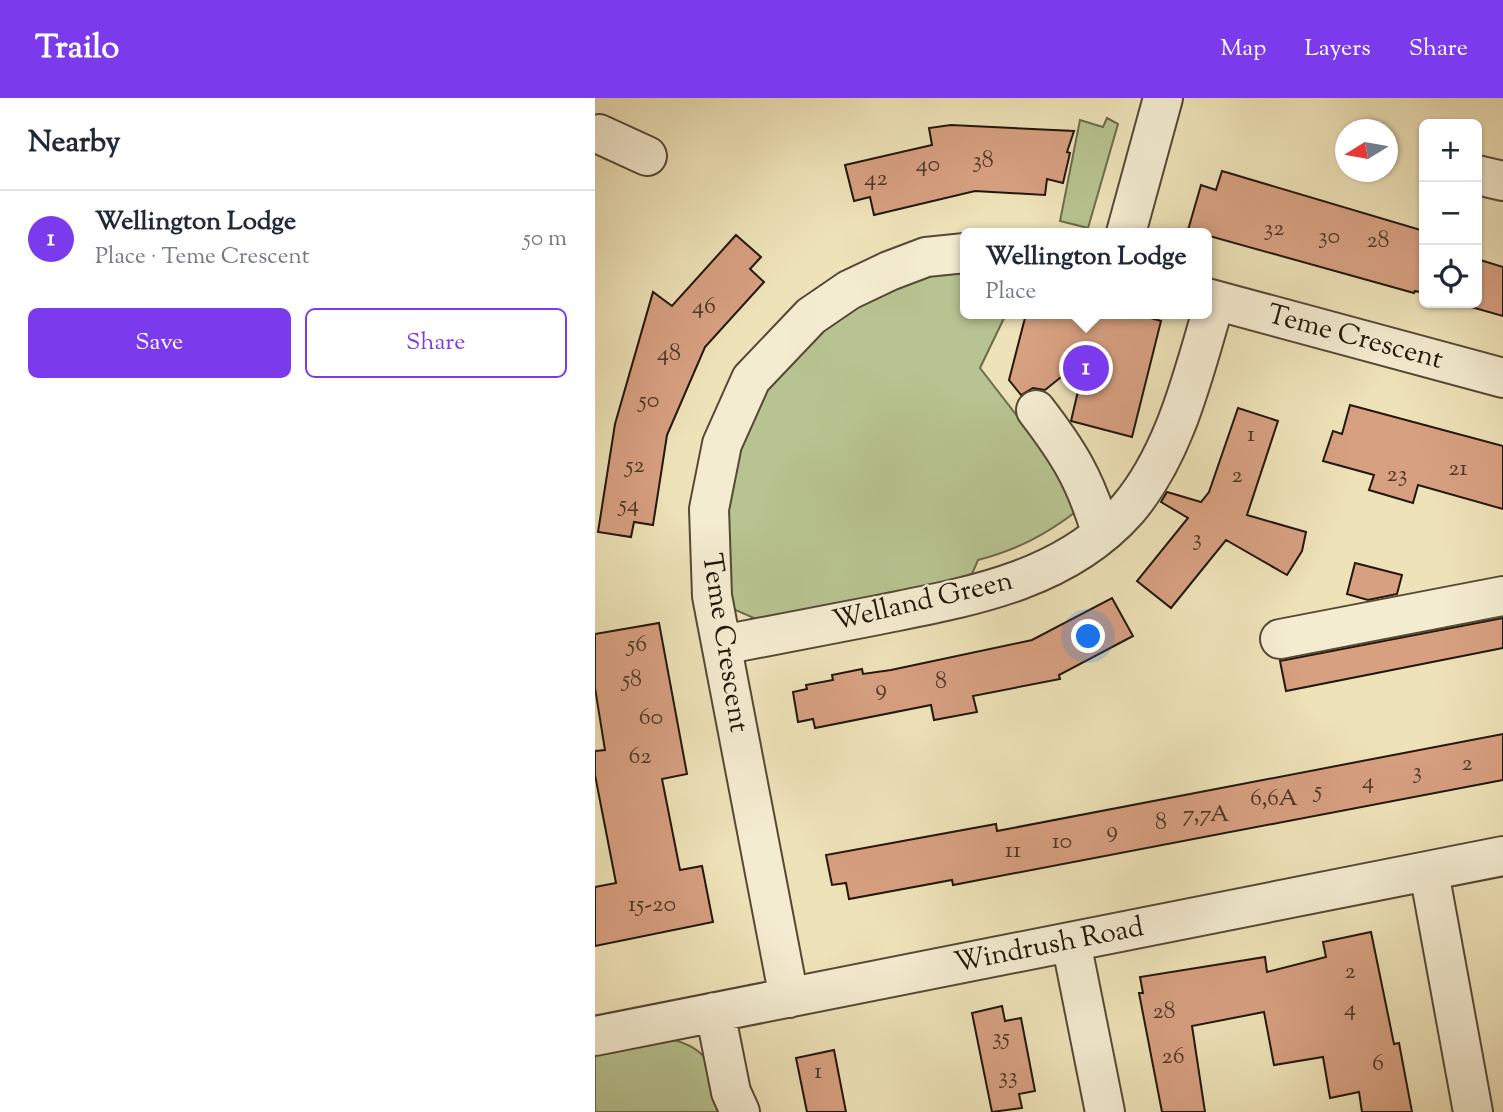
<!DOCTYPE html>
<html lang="en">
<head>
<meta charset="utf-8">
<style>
  :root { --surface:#fff; --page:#f2f2f3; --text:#1f2937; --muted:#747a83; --line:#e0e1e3; --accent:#7c3aed }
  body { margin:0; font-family:"Sorts Mill Goudy",serif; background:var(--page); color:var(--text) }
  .controls { position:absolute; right:21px; top:21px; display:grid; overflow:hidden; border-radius:10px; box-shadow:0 2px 5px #0004 }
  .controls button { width:63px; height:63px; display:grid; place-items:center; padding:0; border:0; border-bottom:2px solid var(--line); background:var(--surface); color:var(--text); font:35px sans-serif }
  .compass { position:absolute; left:740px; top:21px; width:63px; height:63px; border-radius:50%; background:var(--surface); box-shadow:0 2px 5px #0004; rotate:259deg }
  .you { position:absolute; left:494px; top:539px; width:24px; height:24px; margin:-18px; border:5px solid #fff; border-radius:50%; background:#1a73e8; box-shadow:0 0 0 10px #1a73e833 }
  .badge { display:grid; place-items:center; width:46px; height:46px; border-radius:50%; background:var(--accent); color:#fff; font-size:23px; font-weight:700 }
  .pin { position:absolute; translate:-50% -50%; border:4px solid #fff; box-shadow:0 2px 7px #0006 }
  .popup { position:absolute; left:365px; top:130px; width:252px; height:91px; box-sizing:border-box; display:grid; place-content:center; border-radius:10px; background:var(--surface); filter:drop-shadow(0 2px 5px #0005); font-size:23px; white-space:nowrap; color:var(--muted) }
  .popup b { font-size:26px; color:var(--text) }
  .popup::after { content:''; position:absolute; left:50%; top:100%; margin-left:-14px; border:14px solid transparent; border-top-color:var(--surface) }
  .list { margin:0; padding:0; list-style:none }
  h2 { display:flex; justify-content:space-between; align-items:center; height:91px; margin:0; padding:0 28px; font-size:30px }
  h2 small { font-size:23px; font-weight:400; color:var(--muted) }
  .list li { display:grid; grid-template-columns:46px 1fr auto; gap:21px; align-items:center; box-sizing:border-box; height:98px; padding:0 28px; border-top:2px solid var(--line) }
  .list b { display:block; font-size:26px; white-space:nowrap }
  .list p { margin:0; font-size:23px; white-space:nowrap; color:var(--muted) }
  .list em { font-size:23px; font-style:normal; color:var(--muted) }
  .actions { display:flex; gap:14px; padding:21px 28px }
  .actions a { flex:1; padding:16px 0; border:2px solid var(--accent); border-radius:10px; text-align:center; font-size:24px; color:var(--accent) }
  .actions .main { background:var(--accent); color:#fff }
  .icon { flex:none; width:38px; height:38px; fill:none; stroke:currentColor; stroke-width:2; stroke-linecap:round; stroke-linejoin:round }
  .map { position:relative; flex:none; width:908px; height:1014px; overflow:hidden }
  header { display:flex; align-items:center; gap:42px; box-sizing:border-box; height:98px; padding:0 35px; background:var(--accent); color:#fff }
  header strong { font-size:33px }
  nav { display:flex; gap:38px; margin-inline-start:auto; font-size:24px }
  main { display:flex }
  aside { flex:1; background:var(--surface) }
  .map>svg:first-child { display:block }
</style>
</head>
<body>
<header>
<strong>Trailo</strong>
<nav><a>Map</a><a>Layers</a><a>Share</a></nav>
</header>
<main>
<aside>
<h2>Nearby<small></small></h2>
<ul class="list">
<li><span class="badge">1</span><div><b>Wellington Lodge</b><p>Place · Teme Crescent</p></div><em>50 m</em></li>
</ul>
<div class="actions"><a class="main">Save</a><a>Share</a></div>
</aside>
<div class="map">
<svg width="908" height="1014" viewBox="0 0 908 1014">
  <rect width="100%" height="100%" fill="#eee2b8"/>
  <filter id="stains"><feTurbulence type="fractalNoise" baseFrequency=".00286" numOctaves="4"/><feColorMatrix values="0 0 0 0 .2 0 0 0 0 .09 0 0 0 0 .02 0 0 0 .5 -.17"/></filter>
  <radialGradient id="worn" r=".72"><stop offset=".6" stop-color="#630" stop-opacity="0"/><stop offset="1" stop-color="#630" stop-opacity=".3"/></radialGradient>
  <path fill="#b7c390" stroke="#6c6c4c" stroke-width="2" d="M 512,20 L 523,26 L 493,130 L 465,123 L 485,22 L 508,29 Z
    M 370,167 L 370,216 L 411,216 L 385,270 L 474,385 L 483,412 C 451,437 421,452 383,462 L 377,476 L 362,484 L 168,524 L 136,510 L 125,430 L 136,365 L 157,316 L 192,261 L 223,231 L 307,181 Z
    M 71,940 C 119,950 116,972 129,1014 L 0,1014 L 0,954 Z"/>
  <path fill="#d7a081" stroke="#221609" stroke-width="2" d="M 356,27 L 479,33 L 472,54 L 475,55 L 468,85 L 452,81 L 450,97 L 380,93 L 279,117 L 275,99 L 259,103 L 250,67 L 337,47 L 334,30 Z
    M 627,73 L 829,133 L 829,195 L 820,193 L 819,195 L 593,132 L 606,87 L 621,92 Z
    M 141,137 L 166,159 L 155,171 L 169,184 L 110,249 L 72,337 L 58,427 L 39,424 L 36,439 L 3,434 L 20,326 L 58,194 L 77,208 Z
    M 882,161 L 908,169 L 908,218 L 862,205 L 882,205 Z
    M 431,216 L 547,216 L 545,217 L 566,223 L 537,339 L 476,323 L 491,259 L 450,292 L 438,290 L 426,297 L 414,282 Z
    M 755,307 L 908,348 L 908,411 L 823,387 L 818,405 L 774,392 L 779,377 L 728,363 L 738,333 L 747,336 Z
    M 643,310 L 683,323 L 652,417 L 711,434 L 707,453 L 692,477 L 631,442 L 576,510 L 542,483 L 593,420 L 566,404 L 572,394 L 606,404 L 614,394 Z
    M 760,465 L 807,477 L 802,496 L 773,502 L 752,496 Z
    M 517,500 L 538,538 L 464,577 L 465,581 L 378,598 L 382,614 L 339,622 L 336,607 L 220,630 L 218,621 L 203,624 L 198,594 L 212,591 L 211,587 L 238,582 L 237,577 L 267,571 L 268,576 L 296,572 L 437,542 Z
    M 908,520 L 908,550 L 691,593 L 685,563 Z
    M 64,525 L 92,676 L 67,681 L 85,772 L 107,768 L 118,824 L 0,848 L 0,789 L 21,785 L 0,677 L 0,653 L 10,652 L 0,590 L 0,536 Z
    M 908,636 L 908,682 L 358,787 L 357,782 L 254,801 L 251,785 L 237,787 L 231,757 L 401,726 L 402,733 Z
    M 776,834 L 799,946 L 804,945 L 817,1014 L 767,1014 L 764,994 L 735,1000 L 728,959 L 679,967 L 669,914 L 597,928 L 610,1014 L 567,1014 L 544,895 L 548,895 L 545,879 L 670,859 L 672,874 L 731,859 L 728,844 Z
    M 407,908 L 410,923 L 426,920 L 440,993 L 424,996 L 427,1010 L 397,1014 L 377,915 Z
    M 239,952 L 251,1014 L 212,1014 L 201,960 Z"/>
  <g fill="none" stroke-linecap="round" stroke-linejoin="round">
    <defs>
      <path id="minor" d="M 4,36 L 52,58
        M 882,77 L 908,83
        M 531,135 L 568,0
        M 612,200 L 908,280
        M 441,312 C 474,355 490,381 506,434
        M 685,541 L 908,498
        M 127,547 C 179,537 231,527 283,517 C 372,499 468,484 532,412 C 581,355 599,273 620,203
        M 834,774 L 878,1014
        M 476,844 L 510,1014
        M 194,900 L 117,498 L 114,411 L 127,346 L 156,281 L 216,218 L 254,192 L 294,173 L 331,159 L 370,155
        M 120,914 L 136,994 L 145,1014
        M 0,938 L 908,758"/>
    </defs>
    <use href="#minor" stroke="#554935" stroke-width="42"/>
    <use href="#minor" stroke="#f4ecd1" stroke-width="38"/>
  </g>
  <g text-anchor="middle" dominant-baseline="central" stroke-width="5" stroke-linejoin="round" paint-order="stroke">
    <g font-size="24" fill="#4f3827">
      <text x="388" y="63">38</text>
      <text x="333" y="67">40</text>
      <text x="281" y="81">42</text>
      <text x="679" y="131">32</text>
      <text x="734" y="139">30</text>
      <text x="783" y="143">28</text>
      <text x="109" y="209">46</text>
      <text x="74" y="256">48</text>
      <text x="54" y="303">50</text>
      <text x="656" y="337">1</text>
      <text x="40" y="368">52</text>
      <text x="863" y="371">21</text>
      <text x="802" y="377">23</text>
      <text x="642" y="378">2</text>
      <text x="34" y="407">54</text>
      <text x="602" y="441">3</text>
      <text x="42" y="547">56</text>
      <text x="37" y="582">58</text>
      <text x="346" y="584">8</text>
      <text x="286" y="591">9</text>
      <text x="56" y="620">60</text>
      <text x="45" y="659">62</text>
      <text x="872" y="666">2</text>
      <text x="822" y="674">3</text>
      <text x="773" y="684">4</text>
      <text x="723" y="693">5</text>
      <text x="679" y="701">6,6A</text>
      <text x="611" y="717">7,7A</text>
      <text x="566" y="725">8</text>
      <text x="517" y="733">9</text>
      <text x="467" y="744">10</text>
      <text x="418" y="753">11</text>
      <text x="57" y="807">15-20</text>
      <text x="755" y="874">2</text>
      <text x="755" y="911">4</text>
      <text x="569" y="914">28</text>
      <text x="406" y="940">35</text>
      <text x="578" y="959">26</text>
      <text x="783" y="966">6</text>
      <text x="223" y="974">1</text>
      <text x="413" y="979">33</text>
    </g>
    <g font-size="28" fill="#221609" stroke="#f4ecd1">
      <text transform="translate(760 240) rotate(15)">Teme Crescent</text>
      <text transform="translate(328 504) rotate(-13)">Welland Green</text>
      <text transform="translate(129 545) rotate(81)">Teme Crescent</text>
      <text transform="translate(454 848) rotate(-11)">Windrush Road</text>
    </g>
  </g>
  <rect width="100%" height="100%" filter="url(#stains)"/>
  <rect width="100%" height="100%" fill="url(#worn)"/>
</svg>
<div class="controls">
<button>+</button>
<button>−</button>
<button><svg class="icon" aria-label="locate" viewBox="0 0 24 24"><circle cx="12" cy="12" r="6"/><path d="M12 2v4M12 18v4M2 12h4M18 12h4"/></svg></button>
</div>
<svg class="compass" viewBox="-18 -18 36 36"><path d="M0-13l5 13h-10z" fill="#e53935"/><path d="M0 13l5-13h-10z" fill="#747a83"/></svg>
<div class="you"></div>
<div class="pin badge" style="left:491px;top:270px">1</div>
<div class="popup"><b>Wellington Lodge</b>Place</div>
</div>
</main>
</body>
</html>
